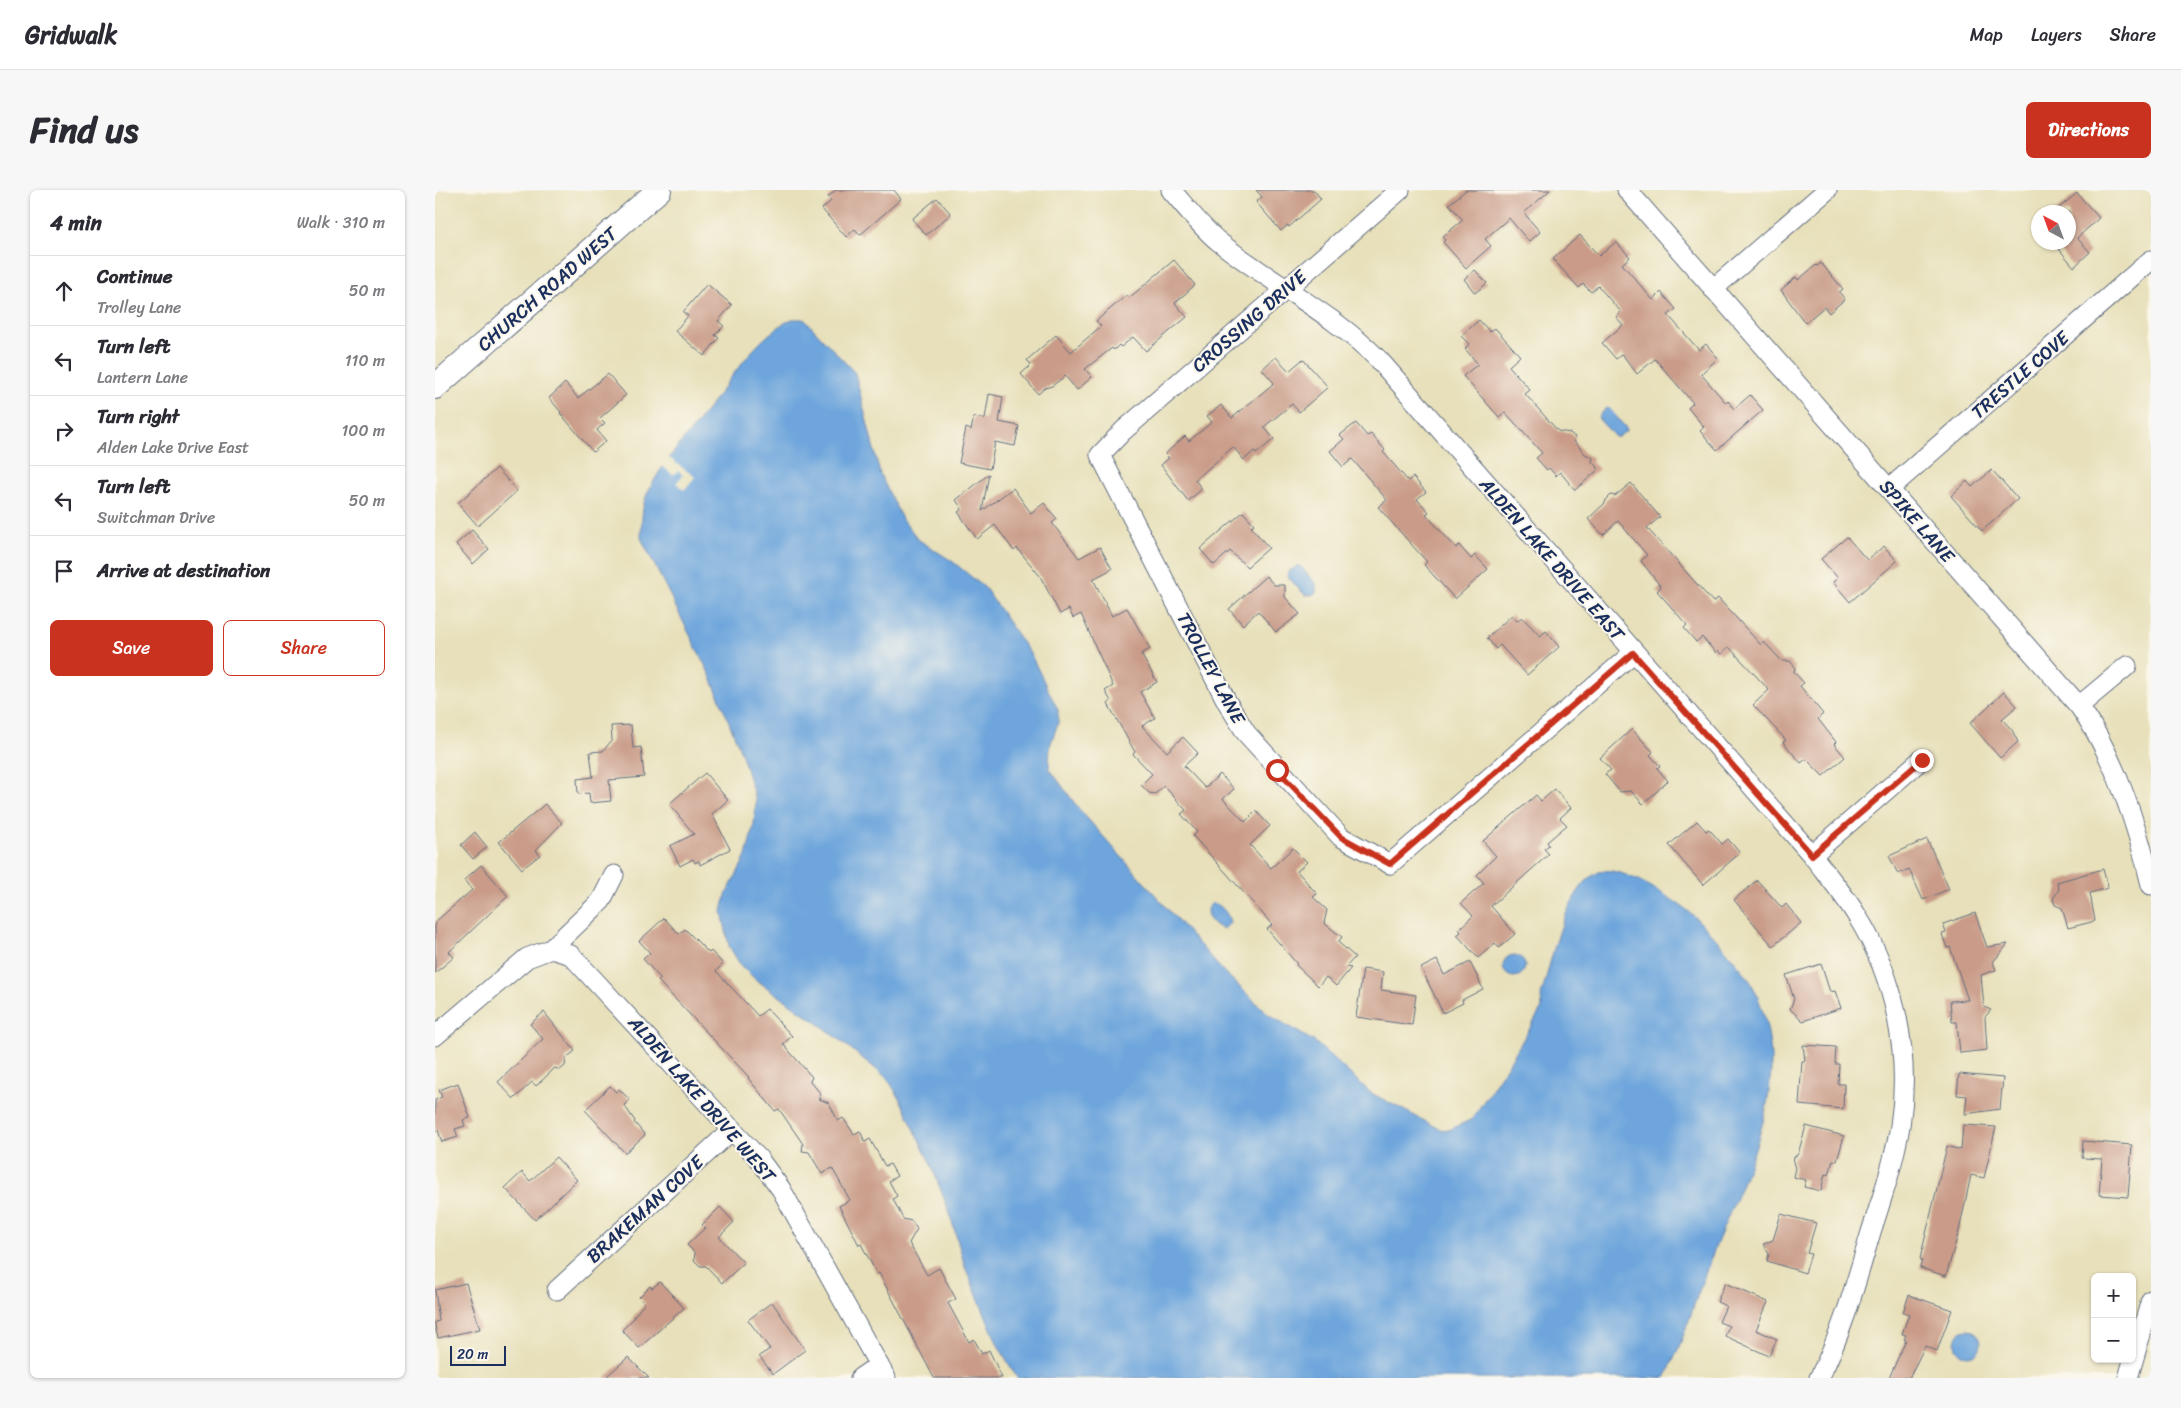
<!DOCTYPE html>
<html lang="en">
<head>
<meta charset="utf-8">
<style>
  :root { --surface:#fff; --page:#f7f7f7; --text:#2b2b33; --muted:#7c7c81; --line:#e1e1e2; --accent:#c8321e }
  body { margin:0; font-family:Sriracha,sans-serif; background:var(--page); color:var(--text) }
  .controls { position:absolute; right:15px; bottom:15px; display:grid; overflow:hidden; border-radius:8px; box-shadow:0 1px 4px #0004 }
  .controls button { width:45px; height:45px; display:grid; place-items:center; padding:0; border:0; border-bottom:1px solid var(--line); background:var(--surface); color:var(--text); font:25px sans-serif }
  .compass { position:absolute; left:1596px; top:15px; width:45px; height:45px; border-radius:50%; background:var(--surface); box-shadow:0 1px 4px #0004; rotate:319deg }
  .scale { position:absolute; left:15px; bottom:12px; width:56px; box-sizing:border-box; padding-left:5px; border:2px solid #1b2f5e; border-top:0; font-size:14px; line-height:18px; white-space:nowrap; color:#1b2f5e; -webkit-text-stroke:4px #fbf7ec; paint-order:stroke }
  .stop { position:absolute; width:15px; height:15px; margin:-11px; border:4px solid #c8321e; border-radius:50%; background:#fff }
  .stop.end { background:#c8321e; border-color:#fff; box-shadow:0 1px 5px #0008 }
  .list { margin:0; padding:0; list-style:none }
  h2 { display:flex; justify-content:space-between; align-items:center; height:65px; margin:0; padding:0 20px; font-size:21px }
  h2 small { font-size:16px; font-weight:400; color:var(--muted) }
  .list li { display:grid; grid-template-columns:32px 1fr auto; gap:15px; align-items:center; box-sizing:border-box; height:70px; padding:0 20px; border-top:1px solid var(--line) }
  .list b { display:block; font-size:19px; white-space:nowrap }
  .list p { margin:0; font-size:16px; white-space:nowrap; color:var(--muted) }
  .list em { font-size:16px; font-style:normal; color:var(--muted) }
  .actions { display:flex; gap:10px; padding:15px 20px }
  .actions a { flex:1; padding:11px 0; border:1px solid var(--accent); border-radius:8px; text-align:center; font-size:18px; color:var(--accent) }
  .actions .main { background:var(--accent); color:#fff }
  .icon { flex:none; width:28px; height:28px; fill:none; stroke:currentColor; stroke-width:2; stroke-linecap:round; stroke-linejoin:round }
  .map { position:relative; flex:none; width:1716px; height:1188px; overflow:hidden; border-radius:8px }
  header { display:flex; align-items:center; gap:30px; box-sizing:border-box; height:70px; padding:0 25px; background:var(--surface); border-bottom:1px solid var(--line) }
  header strong { font-size:24px }
  nav { display:flex; gap:28px; margin-inline-start:auto; font-size:18px }
  .intro { display:flex; align-items:center; justify-content:space-between; box-sizing:border-box; height:120px; padding:0 30px }
  h1 { margin:0; font-size:35px }
  .button { padding:12px 22px; border-radius:8px; background:var(--accent); color:#fff; font-size:18px; font-weight:700 }
  main { display:flex; gap:30px; padding:0 30px }
  aside { flex:1; background:var(--surface); border-radius:8px; box-shadow:0 1px 4px #0004 }
  .map>svg:first-child { display:block }
</style>
</head>
<body>
<header>
<strong>Gridwalk</strong>
<nav><a>Map</a><a>Layers</a><a>Share</a></nav>
</header>
<div class="intro"><h1>Find us</h1><a class="button">Directions</a></div>
<main>
<aside>
<h2>4 min<small>Walk · 310 m</small></h2>
<ul class="list">
<li><svg class="icon" aria-label="ahead" viewBox="0 0 24 24"><path d="M12 20V5M6 11l6-6 6 6"/></svg><div><b>Continue</b><p>Trolley Lane</p></div><em>50 m</em></li>
<li><svg class="icon" aria-label="left" viewBox="0 0 24 24"><path d="M17 20v-9H6M10 6l-5 5 5 5"/></svg><div><b>Turn left</b><p>Lantern Lane</p></div><em>110 m</em></li>
<li><svg class="icon" aria-label="right" viewBox="0 0 24 24"><path d="M7 20v-9h11M14 6l5 5-5 5"/></svg><div><b>Turn right</b><p>Alden Lake Drive East</p></div><em>100 m</em></li>
<li><svg class="icon" aria-label="left" viewBox="0 0 24 24"><path d="M17 20v-9H6M10 6l-5 5 5 5"/></svg><div><b>Turn left</b><p>Switchman Drive</p></div><em>50 m</em></li>
<li><svg class="icon" aria-label="arrive" viewBox="0 0 24 24"><path d="M6 21V4h12l-3 4 3 4H6"/></svg><div><b>Arrive at destination</b></div></li>
</ul>
<div class="actions"><a class="main">Save</a><a>Share</a></div>
</aside>
<div class="map">
<svg width="1716" height="1188" viewBox="0 0 1716 1188">
  <rect width="100%" height="100%" fill="#fbf7ec"/>
  <filter id="ink" filterUnits="userSpaceOnUse"><feTurbulence type="fractalNoise" baseFrequency=".02" numOctaves="2"/><feDisplacementMap in="SourceGraphic" scale="10" xChannelSelector="R" yChannelSelector="G"/><feConvolveMatrix kernelMatrix="1 2 1 2 8 2 1 2 1" color-interpolation-filters="sRGB"/></filter>
  <filter id="wash" filterUnits="userSpaceOnUse"><feTurbulence type="fractalNoise" baseFrequency=".0096" numOctaves="4" result="noise"/><feDisplacementMap in="SourceGraphic" scale="20" xChannelSelector="R" yChannelSelector="G"/><feGaussianBlur stdDeviation="1.12" result="paint"/><feColorMatrix in="noise" values="0 0 0 0 0 0 0 0 0 0 0 0 0 0 0 0 0 1.4 0 .05"/><feComposite in="paint" operator="in"/></filter>
  <g filter="url(#wash)">
    <rect width="100%" height="100%" fill="#e7e0ba"/>
    <path fill="#6da5dc" stroke="#446a9d" d="M 357,129 L 369,129 L 420,183 L 445,284 L 467,329 L 484,350 L 517,371 L 550,398 L 596,465 L 623,520 L 623,533 L 615,556 L 614,578 L 644,619 L 787,780 L 833,824 L 880,852 L 936,903 L 1005,939 L 1014,940 L 1037,929 L 1074,873 L 1107,818 L 1106,806 C 1116,773 1130,697 1164,682 C 1185,673 1241,711 1258,725 C 1272,738 1305,775 1315,791 C 1327,811 1335,844 1336,867 C 1338,942 1297,1010 1272,1079 C 1258,1116 1248,1153 1230,1188 L 582,1188 L 563,1155 L 530,1077 L 515,1024 L 497,977 L 464,907 L 452,888 L 391,839 L 320,789 L 306,776 L 294,756 L 287,721 L 291,705 L 311,666 L 319,634 L 321,611 L 306,562 L 275,485 L 206,348 C 207,333 206,316 213,302 C 226,274 250,249 269,224 C 294,192 319,148 357,129 Z
      M 1171,218 L 1174,218 L 1191,238 L 1191,241 L 1183,247 L 1180,247 L 1163,228 Z
      M 864,375 L 881,394 L 881,402 L 877,405 L 870,405 L 852,386 L 853,382 Z
      M 777,713 C 786,714 794,724 795,733 L 789,739 C 779,737 771,728 772,719 Z
      M1068 776a11 11 0 1 1 22 0a11 11 0 1 1-22 0Z
      M1520 1153a13 13 0 1 1 26 0a13 13 0 1 1-26 0Z"/>
    <path fill="#e7e0ba" d="M 233,267 L 260,287 L 249,300 L 241,293 L 248,285 L 243,281 L 238,285 L 227,276 Z"/>
    <g id="blocks">
      <path fill="#c99b88" d="M 401,0 L 459,0 L 466,9 L 425,45 L 420,39 L 411,47 L 387,19 L 396,11 L 393,7 Z
        M 821,0 L 879,0 L 886,9 L 854,37 L 853,35 L 846,41 L 821,12 L 827,7 Z
        M 1031,0 L 1115,0 L 1089,23 L 1105,42 L 1094,52 L 1074,28 L 1050,49 L 1056,56 L 1031,78 L 1008,52 L 1010,50 L 1007,47 L 1028,30 L 1014,14 Z
        M 1642,3 L 1664,28 L 1642,48 L 1655,62 L 1639,77 L 1618,52 L 1634,52 L 1634,22 L 1619,22 Z
        M 502,8 L 516,24 L 491,45 L 477,29 Z
        M 1145,45 L 1164,66 L 1181,52 L 1195,67 L 1187,74 L 1218,110 L 1226,102 L 1241,119 L 1233,125 L 1264,160 L 1271,154 L 1283,168 L 1266,184 L 1291,213 L 1293,211 L 1299,219 L 1315,205 L 1328,220 L 1282,260 L 1265,241 L 1269,237 L 1253,218 L 1258,213 L 1220,169 L 1202,184 L 1187,164 L 1181,169 L 1167,153 L 1188,135 L 1181,127 L 1186,122 L 1163,96 L 1156,102 L 1148,94 L 1144,98 L 1118,69 Z
        M 739,70 L 760,95 L 740,113 L 752,127 L 711,161 L 698,147 L 686,157 L 684,155 L 679,160 L 677,158 L 650,179 L 657,187 L 642,200 L 630,186 L 617,196 L 610,198 L 603,204 L 586,184 L 596,175 L 592,170 L 621,145 L 636,162 L 666,136 L 661,131 L 692,105 L 694,108 Z
        M 1386,73 L 1408,99 L 1404,102 L 1410,109 L 1394,123 L 1389,117 L 1370,133 L 1346,100 L 1361,87 L 1363,90 L 1381,75 L 1382,76 Z
        M 1040,80 L 1052,93 L 1040,103 L 1029,89 Z
        M 272,94 L 297,115 L 283,131 L 289,136 L 280,145 L 284,148 L 269,166 L 240,141 L 253,126 L 248,122 Z
        M 1044,130 L 1055,142 L 1060,138 L 1085,166 L 1074,176 L 1095,200 L 1090,204 L 1123,241 L 1135,243 L 1140,247 L 1139,251 L 1150,264 L 1158,268 L 1157,272 L 1164,279 L 1140,300 L 1125,282 L 1121,286 L 1114,278 L 1112,280 L 1101,268 L 1107,263 L 1070,222 L 1064,227 L 1028,186 L 1043,174 L 1030,159 L 1034,154 L 1026,146 Z
        M 841,167 L 854,181 L 868,169 L 893,197 L 864,222 L 857,214 L 829,237 L 839,249 L 821,264 L 819,261 L 809,270 L 798,257 L 760,290 L 767,299 L 753,311 L 726,275 L 734,268 L 730,264 L 750,246 L 754,251 L 777,232 L 772,226 L 786,215 L 797,228 L 839,193 L 827,179 Z
        M 173,184 L 191,205 L 165,228 L 170,233 L 162,240 L 171,251 L 158,262 L 125,223 L 126,222 L 114,208 L 130,193 L 143,208 Z
        M 554,204 L 568,207 L 564,232 L 584,236 L 580,256 L 560,252 L 555,279 L 524,273 L 531,238 L 536,240 L 539,227 L 550,229 Z
        M 921,233 L 932,246 L 936,244 L 950,260 L 948,262 L 973,291 L 978,287 L 991,302 L 982,309 L 994,322 L 991,324 L 1002,337 L 1021,358 L 1024,355 L 1036,369 L 1040,365 L 1053,379 L 1020,409 L 989,375 L 992,372 L 943,317 L 952,310 L 917,269 L 908,277 L 895,261 L 909,249 L 905,245 Z
        M 62,278 L 82,301 L 43,336 L 23,313 Z
        M 1557,280 L 1583,309 L 1547,341 L 1516,306 L 1532,291 L 1537,297 Z
        M 554,284 L 547,321 L 578,298 L 596,323 L 609,313 L 622,329 L 617,333 L 644,368 L 665,357 L 677,379 L 658,389 L 677,426 L 692,418 L 715,459 L 706,464 L 722,492 L 705,502 L 720,528 L 707,536 L 732,562 L 748,547 L 763,563 L 749,576 L 770,598 L 785,584 L 799,599 L 788,609 L 810,632 L 821,621 L 835,636 L 815,655 L 836,678 L 858,658 L 872,672 L 862,681 L 882,704 L 878,707 L 892,720 L 889,733 L 907,747 L 903,752 L 920,767 L 911,777 L 916,778 L 901,796 L 891,787 L 883,796 L 861,775 L 862,774 L 832,739 L 837,735 L 827,723 L 758,646 L 762,642 L 746,624 L 751,620 L 729,596 L 720,604 L 714,603 L 706,595 L 717,584 L 698,564 L 700,562 L 673,514 L 676,511 L 670,501 L 678,496 L 646,424 L 638,428 L 634,419 L 625,424 L 605,386 L 582,358 L 579,361 L 560,335 L 542,349 L 523,322 L 527,319 L 521,310 Z
        M 1196,293 L 1225,327 L 1212,338 L 1235,364 L 1278,412 L 1283,408 L 1326,455 L 1329,452 L 1347,471 L 1355,471 L 1360,477 L 1359,482 L 1369,493 L 1365,496 L 1388,524 L 1383,529 L 1401,552 L 1399,554 L 1410,567 L 1388,586 L 1371,569 L 1366,573 L 1348,552 L 1351,550 L 1318,515 L 1334,500 L 1294,457 L 1286,464 L 1283,461 L 1281,463 L 1267,447 L 1261,452 L 1249,438 L 1252,435 L 1222,401 L 1226,397 L 1206,371 L 1212,365 L 1183,331 L 1168,345 L 1153,329 L 1170,313 L 1171,310 L 1176,305 L 1180,306 Z
        M 808,322 L 819,334 L 816,337 L 834,358 L 812,377 L 795,361 L 779,375 L 765,359 Z
        M 37,340 L 54,359 L 38,374 L 21,354 Z
        M 1412,347 L 1432,370 L 1449,356 L 1462,371 L 1415,412 L 1398,392 L 1403,388 L 1386,369 Z
        M 831,386 L 839,395 L 850,395 L 850,407 L 865,424 L 841,442 L 823,421 L 808,435 L 794,419 Z
        M 1077,425 L 1082,431 L 1087,427 L 1105,446 L 1111,441 L 1124,457 L 1092,485 L 1065,455 L 1061,459 L 1052,448 Z
        M 1569,502 L 1582,516 L 1567,529 L 1577,540 L 1583,552 L 1565,568 L 1535,533 Z
        M 196,535 L 198,558 L 206,557 L 209,587 L 174,590 L 176,611 L 155,613 L 154,603 L 143,604 L 142,589 L 158,587 L 155,562 L 168,561 L 177,550 L 176,536 Z
        M 1197,539 L 1218,562 L 1215,565 L 1225,576 L 1222,578 L 1233,591 L 1208,614 L 1196,601 L 1185,602 L 1170,584 L 1176,580 L 1165,568 Z
        M 270,583 L 293,610 L 277,624 L 295,659 L 265,675 L 264,671 L 260,673 L 258,669 L 245,676 L 235,656 L 259,644 L 234,614 Z
        M 1120,599 L 1136,618 L 1125,628 L 1132,635 L 1112,652 L 1114,655 L 1109,659 L 1114,664 L 1056,716 L 1080,744 L 1064,758 L 1060,753 L 1043,768 L 1022,745 L 1026,742 L 1024,739 L 1038,726 L 1026,713 L 1049,693 L 1042,685 L 1061,666 L 1048,651 L 1101,605 L 1106,611 Z
        M 110,614 L 127,633 L 101,660 L 105,665 L 87,679 L 64,652 Z
        M 1262,631 L 1271,641 L 1274,639 L 1287,654 L 1293,649 L 1305,663 L 1268,695 L 1234,655 Z
        M 40,642 L 52,657 L 38,669 L 26,655 Z
        M 1492,649 L 1514,699 L 1488,710 L 1474,679 L 1463,684 L 1454,666 Z
        M 46,675 L 73,706 L 14,762 L 19,767 L 0,783 L 0,732 L 37,700 L 29,690 Z
        M 1668,679 L 1673,698 L 1655,703 L 1660,731 L 1633,738 L 1627,718 L 1620,715 L 1618,709 L 1624,699 L 1622,692 Z
        M 1322,690 L 1347,718 L 1351,714 L 1366,733 L 1338,756 L 1299,710 Z
        M 1540,723 L 1552,757 L 1573,754 L 1558,772 L 1561,780 L 1546,785 L 1549,817 L 1556,820 L 1550,827 L 1552,860 L 1525,863 L 1522,832 L 1517,832 L 1515,811 L 1533,810 L 1515,757 L 1512,758 L 1507,744 L 1511,743 L 1508,734 Z
        M 229,728 L 244,744 L 250,739 L 274,763 L 276,761 L 288,774 L 281,781 L 323,826 L 332,819 L 357,846 L 348,854 L 377,887 L 375,891 L 385,903 L 384,909 L 394,913 L 403,931 L 408,928 L 419,944 L 425,941 L 430,952 L 435,949 L 450,976 L 455,974 L 462,986 L 454,991 L 462,1006 L 458,1009 L 468,1029 L 477,1031 L 482,1039 L 474,1053 L 492,1085 L 504,1078 L 521,1109 L 513,1113 L 534,1152 L 539,1149 L 547,1164 L 554,1160 L 567,1188 L 499,1188 L 444,1083 L 442,1084 L 426,1054 L 424,1055 L 404,1016 L 415,1010 L 397,978 L 387,984 L 374,962 L 367,961 L 368,954 L 344,919 L 340,921 L 313,888 L 314,887 L 223,791 L 226,789 L 208,769 L 215,763 L 204,751 Z
        M 1002,770 L 1009,785 L 1035,772 L 1048,799 L 1027,810 L 1028,813 L 1008,823 L 986,778 Z
        M 1386,774 L 1395,802 L 1400,801 L 1406,818 L 1368,831 L 1355,819 L 1359,809 L 1351,785 Z
        M 928,779 L 948,782 L 946,800 L 981,805 L 977,835 L 921,827 Z
        M 109,822 L 140,861 L 131,868 L 130,876 L 125,880 L 120,878 L 101,896 L 97,892 L 79,909 L 63,892 L 108,849 L 95,834 Z
        M 1368,855 L 1401,857 L 1400,874 L 1404,874 L 1403,894 L 1409,894 L 1408,919 L 1364,915 L 1367,871 L 1370,871 Z
        M 1524,884 L 1568,888 L 1565,919 L 1530,924 L 1532,906 L 1522,905 Z
        M 23,893 L 35,928 L 28,930 L 30,936 L 20,939 L 23,947 L 7,952 L 3,940 L 0,942 L 0,910 L 7,907 L 4,900 Z
        M 175,896 L 181,902 L 184,899 L 195,910 L 189,915 L 200,931 L 199,932 L 210,945 L 190,963 L 150,920 Z
        M 1528,935 L 1561,937 L 1549,988 L 1536,985 L 1524,1041 L 1511,1086 L 1485,1078 L 1487,1070 L 1485,1069 L 1512,956 L 1526,960 Z
        M 1371,936 L 1409,946 L 1402,971 L 1398,970 L 1394,985 L 1390,984 L 1386,1001 L 1369,997 L 1371,990 L 1358,987 L 1360,978 L 1358,972 L 1359,967 L 1363,964 Z
        M 1648,951 L 1697,955 L 1693,1007 L 1664,1005 L 1667,969 L 1647,968 Z
        M 121,967 L 142,990 L 100,1030 L 70,998 L 87,982 L 95,991 Z
        M 285,1017 L 299,1032 L 284,1047 L 309,1073 L 287,1093 L 271,1076 L 265,1076 L 259,1070 L 260,1063 L 252,1055 L 270,1038 L 267,1035 Z
        M 1346,1024 L 1381,1033 L 1372,1063 L 1376,1064 L 1370,1083 L 1332,1071 L 1334,1064 L 1328,1054 L 1338,1050 Z
        M 225,1092 L 249,1118 L 204,1158 L 187,1140 L 199,1128 L 198,1127 L 210,1113 L 204,1107 L 215,1096 L 217,1098 Z
        M 31,1093 L 45,1139 L 3,1148 L 0,1136 L 0,1132 L 4,1131 L 0,1100 Z
        M 1290,1093 L 1333,1112 L 1321,1140 L 1342,1149 L 1334,1166 L 1290,1146 L 1294,1136 L 1284,1132 L 1291,1116 L 1282,1112 Z
        M 1474,1105 L 1517,1120 L 1502,1161 L 1490,1156 L 1474,1188 L 1454,1188 L 1471,1150 L 1469,1149 L 1471,1145 L 1467,1144 L 1474,1124 L 1468,1122 Z
        M 337,1112 L 370,1160 L 338,1184 L 324,1166 L 335,1159 L 313,1130 Z
        M 193,1167 L 214,1188 L 170,1188 Z"/>
    </g>
  </g>
  <g filter="url(#ink)">
    <use href="#blocks" fill-opacity="0" stroke="#626d7e" stroke-width="1"/>
    <g fill="none" stroke-linecap="round" stroke-linejoin="round">
      <defs>
        <path id="minor" d="M 736,0 C 751,17 765,36 783,51 C 835,93 897,122 945,171 L 1377,665 C 1392,685 1409,704 1422,726 C 1460,787 1476,864 1465,936 C 1459,972 1447,1008 1436,1042 C 1421,1092 1408,1141 1384,1188
          M 965,0 L 688,241 L 665,265 L 792,512 L 811,543 L 906,647 L 955,674 L 1198,463
          M 1192,0 L 1644,516 C 1679,564 1703,638 1716,695
          M 1278,99 L 1392,0
          M 1454,299 L 1716,70
          M 1644,516 L 1692,476
          M 1377,665 L 1487,569
          M 116,759 L 166,711 L 179,685
          M 0,846 L 92,768 L 116,759 L 136,765 L 324,969 L 346,999 L 451,1188
          M 122,1100 L 298,939
          M 425,1188 L 444,1175
          M 1693,1188 L 1716,1110"/>
        <path id="tertiary" d="M 0,197 L 224,0"/>
      </defs>
      <use href="#minor" stroke="#626d7e" stroke-width="21"/>
      <use href="#tertiary" stroke="#626d7e" stroke-width="26"/>
      <use href="#minor" stroke="#fff" stroke-width="19"/>
      <use href="#tertiary" stroke="#fff" stroke-width="24"/>
    </g>
  </g>
  <g fill="none" stroke-linecap="round" stroke-linejoin="round" filter="url(#ink)">
    <path stroke="#c8321e" stroke-width="6" d="M 842,580 L 906,647 L 955,674 L 1198,463 L 1377,665 L 1487,570"/>
  </g>
  <g text-anchor="middle" dominant-baseline="central" stroke-width="4" stroke-linejoin="round" paint-order="stroke">
    <g font-size="19" fill="#1b2f5e" stroke="#fbf7ec">
      <text transform="translate(112 99) rotate(-41)">CHURCH ROAD WEST</text>
      <text transform="translate(814 131) rotate(-41)">CROSSING DRIVE</text>
      <text transform="translate(1585 185) rotate(-41)">TRESTLE COVE</text>
      <text transform="translate(1482 331) rotate(49)">SPIKE LANE</text>
      <text transform="translate(1117 369) rotate(49)">ALDEN LAKE DRIVE EAST</text>
      <text transform="translate(776 478) rotate(62)">TROLLEY LANE</text>
      <text transform="translate(267 909) rotate(49)">ALDEN LAKE DRIVE WEST</text>
      <text transform="translate(210 1019) rotate(-42)">BRAKEMAN COVE</text>
    </g>
  </g>
</svg>
<div class="controls">
<button>+</button>
<button>−</button>
</div>
<svg class="compass" viewBox="-18 -18 36 36"><path d="M0-13l5 13h-10z" fill="#e53935"/><path d="M0 13l5-13h-10z" fill="#7c7c81"/></svg>
<div class="scale">20 m</div>
<div class="stop" style="left:842px;top:580px"></div>
<div class="stop end" style="left:1487px;top:570px"></div>
</div>
</main>
</body>
</html>
